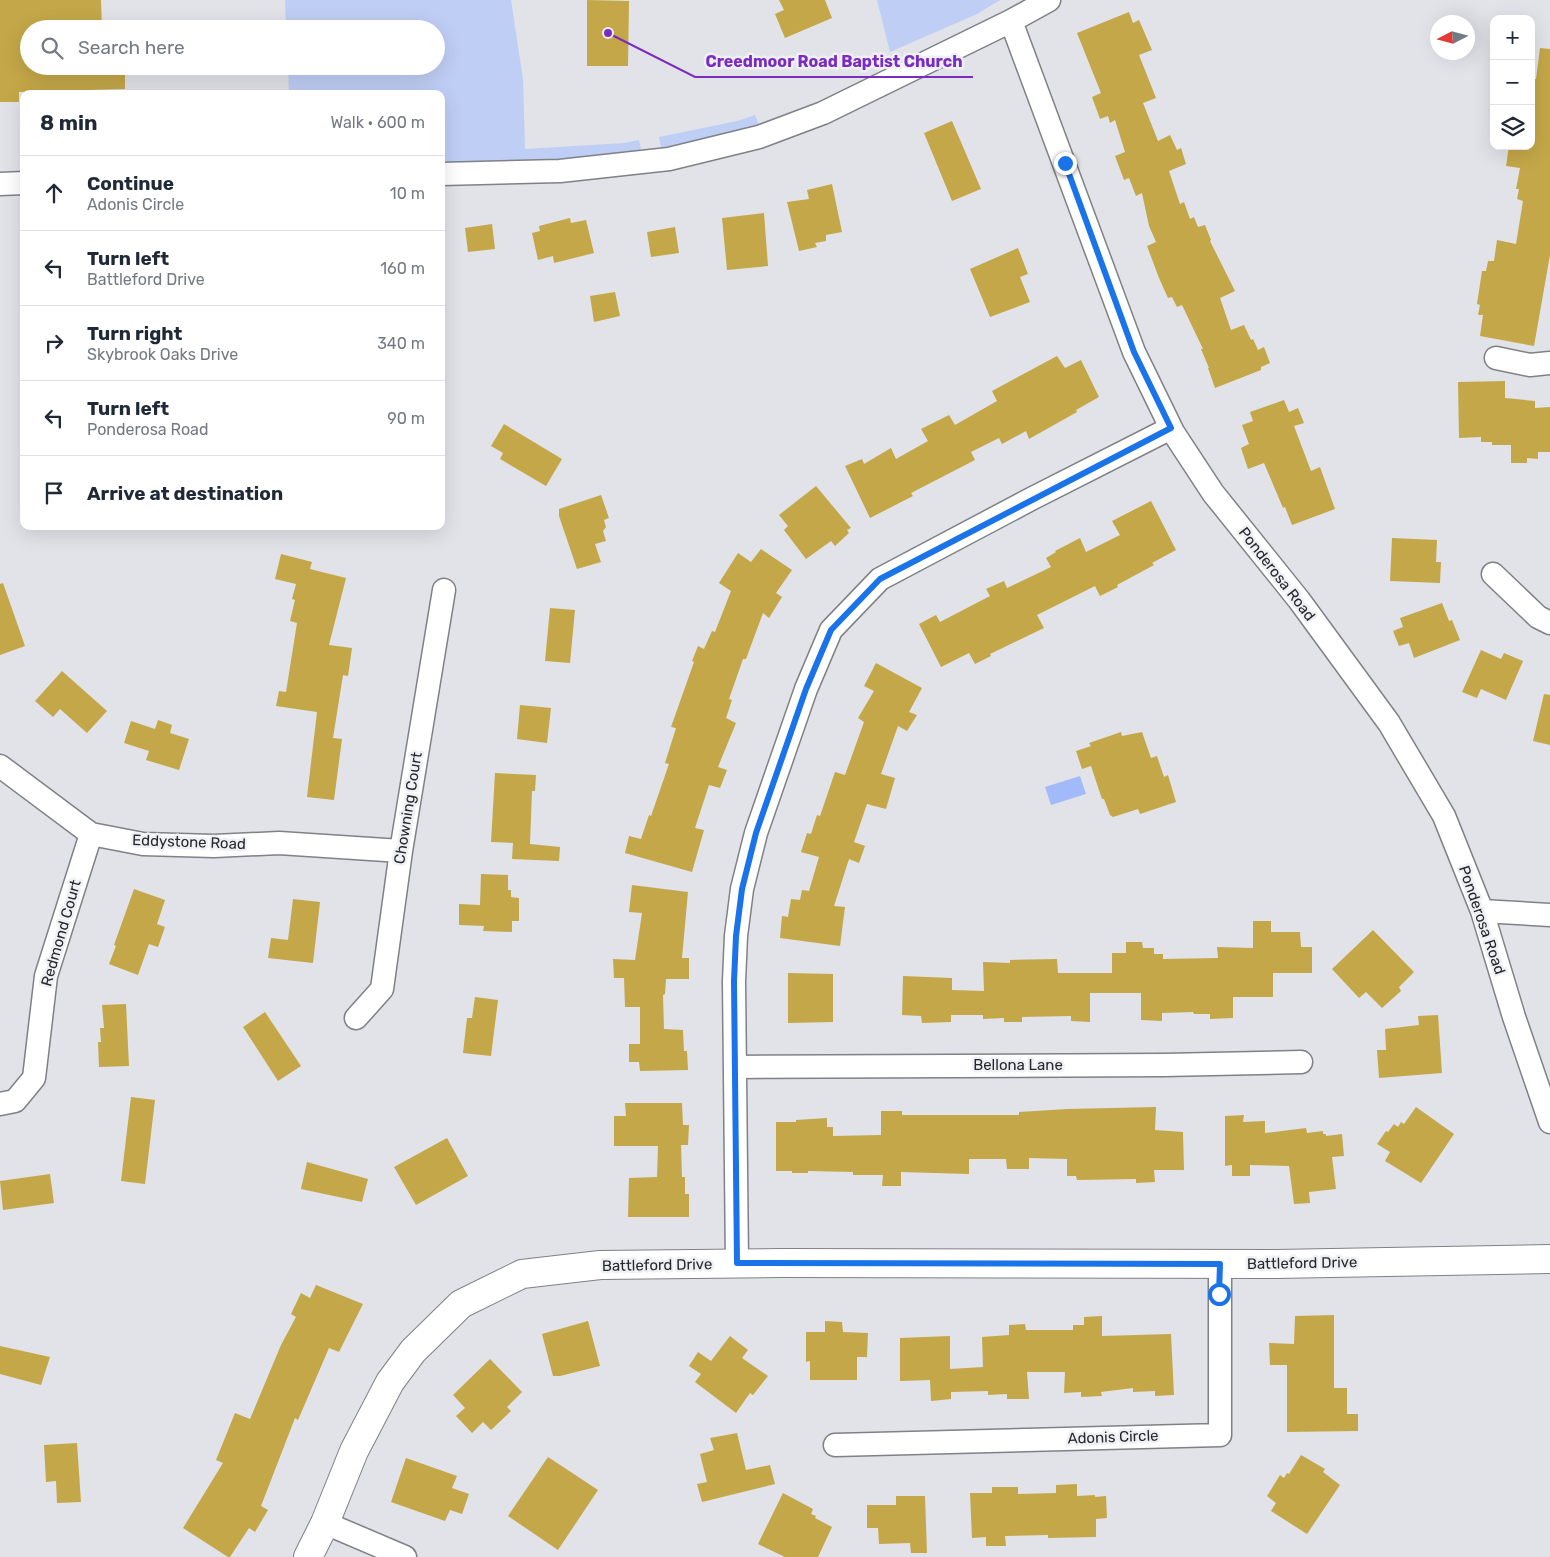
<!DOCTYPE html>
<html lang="en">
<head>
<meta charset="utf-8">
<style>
  :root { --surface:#fff; --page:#f6f6f7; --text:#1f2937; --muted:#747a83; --line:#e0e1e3 }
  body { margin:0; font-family:Rubik,sans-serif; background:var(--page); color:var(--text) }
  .controls { position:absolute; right:15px; top:15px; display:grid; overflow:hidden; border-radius:10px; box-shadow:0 5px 20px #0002 }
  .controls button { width:45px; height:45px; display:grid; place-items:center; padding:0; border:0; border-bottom:1px solid var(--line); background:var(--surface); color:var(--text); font:25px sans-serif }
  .compass { position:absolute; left:1430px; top:15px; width:45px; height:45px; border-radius:50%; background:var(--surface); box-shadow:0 5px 20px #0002; rotate:264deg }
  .stop { position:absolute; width:15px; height:15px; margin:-11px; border:4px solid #1a73e8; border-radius:50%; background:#fff }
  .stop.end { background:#1a73e8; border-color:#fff; box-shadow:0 1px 5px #0008 }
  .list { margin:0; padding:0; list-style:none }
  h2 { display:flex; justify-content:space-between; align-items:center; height:65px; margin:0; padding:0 20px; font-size:21px }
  h2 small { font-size:16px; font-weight:400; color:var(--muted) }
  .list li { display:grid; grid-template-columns:32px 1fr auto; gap:15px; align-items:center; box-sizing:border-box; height:75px; padding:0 20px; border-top:1px solid var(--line) }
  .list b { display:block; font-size:19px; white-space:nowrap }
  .list p { margin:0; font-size:16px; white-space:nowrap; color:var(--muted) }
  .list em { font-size:16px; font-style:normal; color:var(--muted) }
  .icon { flex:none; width:28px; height:28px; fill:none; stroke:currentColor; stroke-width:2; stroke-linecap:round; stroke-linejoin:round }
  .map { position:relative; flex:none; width:1550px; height:1557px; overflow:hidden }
  .search { position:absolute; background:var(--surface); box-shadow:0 5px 20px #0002; left:20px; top:20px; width:425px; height:55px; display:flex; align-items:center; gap:12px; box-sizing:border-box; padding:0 18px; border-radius:28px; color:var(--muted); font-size:19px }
  .panel { position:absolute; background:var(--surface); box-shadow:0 5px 20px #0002; left:20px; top:90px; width:425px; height:440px; border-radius:10px }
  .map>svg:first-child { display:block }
</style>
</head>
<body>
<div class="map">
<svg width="1550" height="1557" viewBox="0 0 1550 1557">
  <rect width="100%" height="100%" fill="#e1e3e9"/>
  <path fill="#bfcef5" d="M 285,0 L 511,0 L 523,79 L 525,149 L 624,143 L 639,140 L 641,149 L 633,156 L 587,160 L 441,165 L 441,94 L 289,94 L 288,66 L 436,66 L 436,29 L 286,29 Z
    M 877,0 L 1000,0 L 977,14 L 890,52 Z
    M 755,115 L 760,127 L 672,150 L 661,148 L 659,137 L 737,121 Z"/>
  <path fill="#a3bafa" d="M 1080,776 L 1086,794 L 1051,805 L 1045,787 Z"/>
  <path fill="#c4a748" d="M 0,0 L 101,0 L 102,29 L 29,29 L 29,66 L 125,66 L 125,89 L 19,92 L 19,102 L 0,102 Z
    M 587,0 L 629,1 L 628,66 L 587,66 Z
    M 779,0 L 825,0 L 832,18 L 785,38 L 775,14 L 784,10 Z
    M 1129,12 L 1133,23 L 1139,20 L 1152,50 L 1139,55 L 1156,98 L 1143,103 L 1158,141 L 1170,135 L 1177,150 L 1181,148 L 1186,164 L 1169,171 L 1180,204 L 1184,202 L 1190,219 L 1194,217 L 1198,227 L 1205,225 L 1211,240 L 1210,241 L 1235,291 L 1220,298 L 1231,330 L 1244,325 L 1251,340 L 1253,339 L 1258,350 L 1264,347 L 1270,363 L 1261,367 L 1261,370 L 1215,388 L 1208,368 L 1209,368 L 1201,349 L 1203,349 L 1182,305 L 1177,307 L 1172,297 L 1168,298 L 1159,278 L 1147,246 L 1156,242 L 1149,226 L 1142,193 L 1136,196 L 1129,178 L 1124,180 L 1115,156 L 1125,152 L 1115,120 L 1110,123 L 1108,116 L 1100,119 L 1092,97 L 1101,93 L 1077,33 Z
    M 1540,48 L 1550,49 L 1550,255 L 1534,346 L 1480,336 L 1483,315 L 1478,315 L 1480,305 L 1477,304 L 1482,271 L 1486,271 L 1488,261 L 1494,261 L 1497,240 L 1516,244 L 1523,201 L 1517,199 L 1519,189 L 1516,189 L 1520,168 L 1506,166 L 1509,146 L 1531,146 L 1531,79 L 1536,79 Z
    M 952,121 L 981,189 L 952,201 L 924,133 Z
    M 832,184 L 842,232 L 826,235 L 826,241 L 815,243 L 817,247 L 799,251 L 787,202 L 809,199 L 807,190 Z
    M 764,213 L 768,266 L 727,270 L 722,218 Z
    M 570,218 L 571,223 L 586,220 L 594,253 L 554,263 L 553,256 L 538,260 L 532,233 L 540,231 L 539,226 Z
    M 492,224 L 495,249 L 468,252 L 465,228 Z
    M 675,227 L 679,253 L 651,257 L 647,232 Z
    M 1018,248 L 1028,274 L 1020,277 L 1030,302 L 990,317 L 970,269 Z
    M 615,292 L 620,316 L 594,322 L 590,296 Z
    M 1057,356 L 1065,368 L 1081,360 L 1099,397 L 1076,410 L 1077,412 L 1029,439 L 1026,431 L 1002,444 L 999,438 L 971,452 L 975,460 L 911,493 L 913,496 L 870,518 L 845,466 L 862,459 L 864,464 L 891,448 L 896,459 L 928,441 L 921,429 L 949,415 L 955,425 L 997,401 L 992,391 Z
    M 1505,381 L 1505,398 L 1535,401 L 1535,408 L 1550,407 L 1550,452 L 1538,452 L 1538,459 L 1527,458 L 1527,463 L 1511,463 L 1511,445 L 1492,445 L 1492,442 L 1481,442 L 1481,437 L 1459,438 L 1458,382 Z
    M 1284,400 L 1289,412 L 1298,408 L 1304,423 L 1294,426 L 1311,471 L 1320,467 L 1335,509 L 1292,525 L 1285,507 L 1283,508 L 1264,463 L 1248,469 L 1241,448 L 1249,444 L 1242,425 L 1253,421 L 1250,412 Z
    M 504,424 L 562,459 L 546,486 L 500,459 L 503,453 L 491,446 Z
    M 816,486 L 851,528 L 847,530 L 849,533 L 835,546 L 831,541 L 806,559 L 784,530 L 788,526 L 779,515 Z
    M 601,495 L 609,518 L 604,520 L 606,527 L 603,531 L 606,541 L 595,544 L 601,562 L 577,569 L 559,516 L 559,509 Z
    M 1151,501 L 1176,550 L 1152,563 L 1154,565 L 1117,585 L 1118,587 L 1100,596 L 1095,586 L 1037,615 L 1044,628 L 990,654 L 991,656 L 975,664 L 969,653 L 941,667 L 919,624 L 936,615 L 940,622 L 990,596 L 986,589 L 1004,581 L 1007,588 L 1051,567 L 1046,558 L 1056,552 L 1055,551 L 1080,538 L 1086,552 L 1120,535 L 1112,521 Z
    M 1392,538 L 1437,540 L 1436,562 L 1441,562 L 1440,583 L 1390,581 Z
    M 761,549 L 792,570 L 776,593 L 782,597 L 769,618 L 763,613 L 746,659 L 743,659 L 729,699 L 732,700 L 726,718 L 736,723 L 718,767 L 727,770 L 720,788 L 709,785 L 695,828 L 704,830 L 692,872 L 625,853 L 629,836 L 641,839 L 649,815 L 651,816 L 669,764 L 665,763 L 676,728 L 671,727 L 694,662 L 692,661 L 698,646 L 704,649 L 712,631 L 715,632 L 731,591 L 719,583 L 738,553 L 751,562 Z
    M 281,554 L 312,562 L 310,569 L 346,578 L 329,645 L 352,648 L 348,676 L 343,675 L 333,738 L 342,739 L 334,800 L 307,797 L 317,712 L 276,706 L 279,691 L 286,692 L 297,623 L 290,621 L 295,600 L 292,599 L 296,584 L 275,579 Z
    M 3,583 L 25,646 L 0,655 L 0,584 Z
    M 1442,603 L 1449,621 L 1452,620 L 1460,640 L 1414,658 L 1409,643 L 1399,646 L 1393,631 L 1403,627 L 1400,618 Z
    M 550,608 L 575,610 L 570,663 L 545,661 Z
    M 1481,650 L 1501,659 L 1504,653 L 1523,661 L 1506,700 L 1481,689 L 1477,698 L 1462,692 Z
    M 876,663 L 922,688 L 909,712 L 917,715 L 907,731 L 898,726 L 881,774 L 895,778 L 886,809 L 867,804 L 854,842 L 865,846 L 859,863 L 849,859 L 834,906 L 845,907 L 840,946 L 780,938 L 782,916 L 788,917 L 791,899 L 800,900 L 802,890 L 809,891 L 819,857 L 801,852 L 807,833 L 811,834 L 817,815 L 820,816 L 835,772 L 845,775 L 864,722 L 858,718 L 874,691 L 864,686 Z
    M 62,671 L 107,711 L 87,733 L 60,709 L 53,717 L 35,701 Z
    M 1544,694 L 1550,695 L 1550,745 L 1533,741 Z
    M 520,705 L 551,708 L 547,743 L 517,739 Z
    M 158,720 L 172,725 L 170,733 L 189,739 L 179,770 L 146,760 L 149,751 L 124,743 L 131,721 L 155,729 Z
    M 1121,732 L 1122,736 L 1142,732 L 1151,758 L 1157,756 L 1164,777 L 1168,775 L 1176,802 L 1140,814 L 1138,809 L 1113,817 L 1110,815 L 1104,799 L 1102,799 L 1091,766 L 1082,769 L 1076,751 L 1091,746 L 1089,743 Z
    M 495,773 L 536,775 L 535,791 L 532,791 L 530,844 L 560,847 L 559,861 L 512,859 L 513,843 L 491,842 Z
    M 481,874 L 508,875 L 508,890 L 511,890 L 511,897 L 519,898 L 519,921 L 512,921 L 512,932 L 483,931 L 484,926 L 459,925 L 459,904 L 480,905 Z
    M 632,885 L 688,892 L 682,958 L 689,958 L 689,979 L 666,979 L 665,994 L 663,995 L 664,1029 L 683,1030 L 684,1051 L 687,1051 L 688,1070 L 640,1071 L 639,1062 L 629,1062 L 629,1044 L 640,1044 L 640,1007 L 625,1007 L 624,978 L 614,978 L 613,959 L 635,960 L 642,913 L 629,912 Z
    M 134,889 L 165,900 L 157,924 L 165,927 L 158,947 L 149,944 L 138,975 L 109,964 L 116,946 L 114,945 Z
    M 293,899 L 320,902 L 313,963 L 268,958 L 271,938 L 288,940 Z
    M 1253,921 L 1271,921 L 1271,932 L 1300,932 L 1301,947 L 1312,947 L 1312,973 L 1273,973 L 1273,997 L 1233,997 L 1233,1018 L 1210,1019 L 1210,1014 L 1194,1014 L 1193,1012 L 1162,1013 L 1162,1021 L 1141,1020 L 1141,993 L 1090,993 L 1090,1022 L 1071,1021 L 1071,1016 L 1022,1017 L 1022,1022 L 1004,1022 L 1004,1018 L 983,1019 L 983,1015 L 951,1015 L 951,1022 L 922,1023 L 921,1016 L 902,1015 L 903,976 L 952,978 L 952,990 L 984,991 L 983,962 L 1010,963 L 1010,960 L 1057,959 L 1058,973 L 1112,973 L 1112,953 L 1126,953 L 1126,942 L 1142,942 L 1143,948 L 1154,948 L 1154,954 L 1163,954 L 1163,959 L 1218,958 L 1217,947 L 1253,948 Z
    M 1373,930 L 1414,972 L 1399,987 L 1401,991 L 1382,1008 L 1366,992 L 1359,998 L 1332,969 Z
    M 788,973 L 833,974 L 833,1022 L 788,1023 Z
    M 475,997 L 498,1000 L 491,1056 L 463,1053 L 467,1018 L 472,1018 Z
    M 126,1004 L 129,1066 L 99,1067 L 98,1042 L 101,1042 L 100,1028 L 104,1028 L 102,1005 Z
    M 265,1012 L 301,1066 L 278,1081 L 243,1027 Z
    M 1438,1015 L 1442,1073 L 1379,1078 L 1377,1050 L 1386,1050 L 1385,1029 L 1419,1025 L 1418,1016 Z
    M 131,1097 L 155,1100 L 145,1184 L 121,1181 Z
    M 625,1103 L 682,1103 L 683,1125 L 689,1125 L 688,1145 L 681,1145 L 682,1177 L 685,1177 L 685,1194 L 689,1194 L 689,1217 L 628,1217 L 629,1178 L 657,1177 L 658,1146 L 614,1146 L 614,1116 L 626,1116 Z
    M 1156,1107 L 1155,1130 L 1183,1132 L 1184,1170 L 1154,1170 L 1155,1182 L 1136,1183 L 1136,1179 L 1077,1180 L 1076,1176 L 1067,1176 L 1067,1159 L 1029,1158 L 1029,1169 L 1007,1169 L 1006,1159 L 969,1159 L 969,1174 L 901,1172 L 901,1186 L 882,1186 L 883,1175 L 853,1175 L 853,1172 L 808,1171 L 808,1173 L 792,1173 L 792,1171 L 776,1171 L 776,1122 L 796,1122 L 796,1120 L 827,1118 L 827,1127 L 833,1127 L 833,1136 L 881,1135 L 881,1111 L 902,1111 L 902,1115 L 1019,1115 L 1019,1112 L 1067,1109 Z
    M 1416,1107 L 1454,1134 L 1421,1183 L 1385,1161 L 1390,1152 L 1377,1144 L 1386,1131 L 1388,1132 L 1394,1124 L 1398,1127 L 1401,1122 L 1404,1124 Z
    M 1244,1115 L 1243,1122 L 1265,1121 L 1265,1133 L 1306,1128 L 1307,1133 L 1323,1131 L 1323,1134 L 1326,1134 L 1326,1136 L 1342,1134 L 1344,1156 L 1332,1157 L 1336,1189 L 1309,1192 L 1310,1203 L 1294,1204 L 1289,1166 L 1250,1165 L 1250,1176 L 1232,1176 L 1232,1165 L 1225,1166 L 1225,1116 Z
    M 447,1138 L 468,1176 L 416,1205 L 394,1167 Z
    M 307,1162 L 368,1179 L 362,1202 L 301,1189 Z
    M 50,1174 L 54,1203 L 3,1210 L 0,1181 Z
    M 316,1285 L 363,1304 L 339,1352 L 329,1348 L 298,1420 L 295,1418 L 261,1506 L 268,1510 L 255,1532 L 249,1528 L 230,1557 L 228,1557 L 183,1528 L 223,1463 L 216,1460 L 235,1413 L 250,1419 L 281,1345 L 296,1317 L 291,1314 L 301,1293 L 310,1298 Z
    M 1334,1315 L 1334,1388 L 1347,1388 L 1347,1414 L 1358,1414 L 1358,1431 L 1287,1432 L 1287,1365 L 1270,1365 L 1269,1343 L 1294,1344 L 1295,1316 Z
    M 1102,1316 L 1102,1336 L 1171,1334 L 1174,1395 L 1155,1396 L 1155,1391 L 1133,1392 L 1133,1388 L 1101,1392 L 1102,1396 L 1081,1397 L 1081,1392 L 1064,1393 L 1065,1372 L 1027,1372 L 1029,1399 L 1007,1399 L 1007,1394 L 988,1395 L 988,1391 L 951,1392 L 951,1399 L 931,1401 L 930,1380 L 900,1381 L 900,1338 L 950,1336 L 950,1369 L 983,1367 L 982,1337 L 1009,1335 L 1009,1325 L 1025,1324 L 1026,1330 L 1073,1330 L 1073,1325 L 1084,1325 L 1084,1317 Z
    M 588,1321 L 600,1366 L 560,1376 L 553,1376 L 542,1334 Z
    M 825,1321 L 842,1322 L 843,1332 L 868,1333 L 867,1357 L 857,1357 L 857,1380 L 810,1380 L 810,1361 L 806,1362 L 806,1332 L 825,1332 Z
    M 730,1336 L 748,1350 L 742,1358 L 768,1376 L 753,1395 L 750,1393 L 736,1413 L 695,1382 L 701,1374 L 689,1366 L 698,1352 L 711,1361 Z
    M 0,1346 L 50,1357 L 41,1385 L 0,1374 Z
    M 490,1359 L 522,1392 L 507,1407 L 511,1411 L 491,1430 L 483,1422 L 472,1433 L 456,1416 L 465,1408 L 453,1395 Z
    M 737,1433 L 746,1470 L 770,1465 L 775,1484 L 702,1502 L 697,1484 L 707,1482 L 700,1454 L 714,1450 L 710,1438 Z
    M 77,1443 L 81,1502 L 57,1503 L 56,1481 L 46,1482 L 44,1445 Z
    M 1301,1455 L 1325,1469 L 1323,1472 L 1340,1485 L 1307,1534 L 1271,1511 L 1276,1503 L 1267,1496 L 1280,1475 L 1284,1478 L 1287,1473 L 1289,1474 Z
    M 548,1457 L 598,1490 L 558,1550 L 508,1516 Z
    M 406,1458 L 457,1476 L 452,1488 L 469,1494 L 462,1514 L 450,1510 L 445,1521 L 391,1502 Z
    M 1077,1484 L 1077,1496 L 1095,1495 L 1095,1497 L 1106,1496 L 1107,1518 L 1096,1519 L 1096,1537 L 1048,1538 L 1048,1535 L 1005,1536 L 1006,1546 L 986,1546 L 986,1537 L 972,1538 L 970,1493 L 992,1493 L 992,1487 L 1018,1487 L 1018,1494 L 1056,1493 L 1056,1485 Z
    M 783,1493 L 813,1509 L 811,1514 L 816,1516 L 815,1518 L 832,1527 L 818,1557 L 785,1557 L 758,1544 Z
    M 896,1496 L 925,1496 L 927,1553 L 911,1553 L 910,1543 L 879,1544 L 878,1528 L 867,1528 L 867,1505 L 896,1505 Z"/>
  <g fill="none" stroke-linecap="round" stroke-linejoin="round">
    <defs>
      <path id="minor" d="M 1011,21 L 1134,352 L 1173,432 L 1213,493 L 1299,600 L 1389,723 L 1444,816 L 1482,911 L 1514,1017 L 1550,1122
        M 441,174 L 560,171 L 669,159 L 759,137 L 823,113 L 1011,21 L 1049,0
        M 0,184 L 24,183
        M 1496,358 L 1530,365 L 1550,363
        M 1493,574 L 1538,617 L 1550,623
        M 0,766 L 91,834 L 143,844 L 214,846 L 279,843 L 401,851
        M 1482,911 L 1550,915
        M 356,1018 L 382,989 L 401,851 L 444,590
        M 735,1067 L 1164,1065 L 1301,1062
        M 0,1104 L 15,1101 L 34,1078 L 46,976 L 91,834
        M 737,1263 L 734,981 L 736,936 L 742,889 L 756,833 L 806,689 L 831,630 L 880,579 L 1033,498 L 1171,428
        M 835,1445 L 1220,1435 L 1220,1264
        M 325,1523 L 405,1557"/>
      <path id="tertiary" d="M 308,1557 L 325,1523 L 354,1451 L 390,1382 L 413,1351 L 461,1304 L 522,1274 L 600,1265 L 781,1263 L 1276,1264 L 1550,1259"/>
    </defs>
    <use href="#minor" stroke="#7f8186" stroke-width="25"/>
    <use href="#tertiary" stroke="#7f8186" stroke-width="30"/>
    <use href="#minor" stroke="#fff" stroke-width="22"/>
    <use href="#tertiary" stroke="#fff" stroke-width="28"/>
  </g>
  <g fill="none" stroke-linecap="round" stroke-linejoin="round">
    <path stroke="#1a73e8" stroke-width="6" d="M 1065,163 L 1134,352 L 1171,428 L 880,579 L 831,630 L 806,689 L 756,833 L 742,889 L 736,936 L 734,981 L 737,1263 L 1220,1264 L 1219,1294"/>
  </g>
  <g text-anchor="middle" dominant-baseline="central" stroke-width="5" stroke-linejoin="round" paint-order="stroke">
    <g font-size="15" fill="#262729" stroke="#eef0f6">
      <text transform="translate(1277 574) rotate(52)">Ponderosa Road</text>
      <text transform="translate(408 808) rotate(-81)">Chowning Court</text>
      <text transform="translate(189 842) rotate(2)">Eddystone Road</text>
      <text transform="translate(1482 920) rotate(71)">Ponderosa Road</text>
      <text transform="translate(61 933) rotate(-74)">Redmond Court</text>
      <text x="1018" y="1065">Bellona Lane</text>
      <text transform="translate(1302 1263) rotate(-1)">Battleford Drive</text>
      <text transform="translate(657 1265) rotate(-1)">Battleford Drive</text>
      <text transform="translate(1113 1437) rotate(-2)">Adonis Circle</text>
    </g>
  </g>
  <path fill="none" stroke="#7b2cbf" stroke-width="2" d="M608 33L695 77H973"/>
  <circle fill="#7b2cbf" stroke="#eef0f6" stroke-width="2" cx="608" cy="33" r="5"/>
  <g font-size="16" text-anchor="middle" font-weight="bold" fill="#7b2cbf" stroke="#eef0f6" stroke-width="5" stroke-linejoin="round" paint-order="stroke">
    <text x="834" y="67">Creedmoor Road Baptist Church</text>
  </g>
</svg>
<div class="controls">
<button>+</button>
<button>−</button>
<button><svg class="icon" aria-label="layers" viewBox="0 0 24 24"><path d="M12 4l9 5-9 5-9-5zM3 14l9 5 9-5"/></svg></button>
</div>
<svg class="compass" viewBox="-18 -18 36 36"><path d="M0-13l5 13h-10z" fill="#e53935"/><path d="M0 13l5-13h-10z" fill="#747a83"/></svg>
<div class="stop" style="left:1219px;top:1294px"></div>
<div class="stop end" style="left:1065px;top:163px"></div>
<div class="search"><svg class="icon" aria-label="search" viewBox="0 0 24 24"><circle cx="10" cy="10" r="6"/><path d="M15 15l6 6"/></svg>Search here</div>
<section class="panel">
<h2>8 min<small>Walk · 600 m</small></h2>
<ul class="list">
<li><svg class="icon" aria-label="ahead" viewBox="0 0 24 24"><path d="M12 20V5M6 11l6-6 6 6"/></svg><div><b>Continue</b><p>Adonis Circle</p></div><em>10 m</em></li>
<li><svg class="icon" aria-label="left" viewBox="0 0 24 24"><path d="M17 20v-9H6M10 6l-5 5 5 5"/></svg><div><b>Turn left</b><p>Battleford Drive</p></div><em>160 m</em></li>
<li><svg class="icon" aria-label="right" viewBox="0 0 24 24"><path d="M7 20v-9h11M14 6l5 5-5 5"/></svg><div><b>Turn right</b><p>Skybrook Oaks Drive</p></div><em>340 m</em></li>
<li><svg class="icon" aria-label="left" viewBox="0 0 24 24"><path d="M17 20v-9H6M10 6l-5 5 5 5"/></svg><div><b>Turn left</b><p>Ponderosa Road</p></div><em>90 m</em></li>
<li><svg class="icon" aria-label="arrive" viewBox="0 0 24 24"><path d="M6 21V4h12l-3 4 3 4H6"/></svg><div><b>Arrive at destination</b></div></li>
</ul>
</section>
</div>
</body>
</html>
